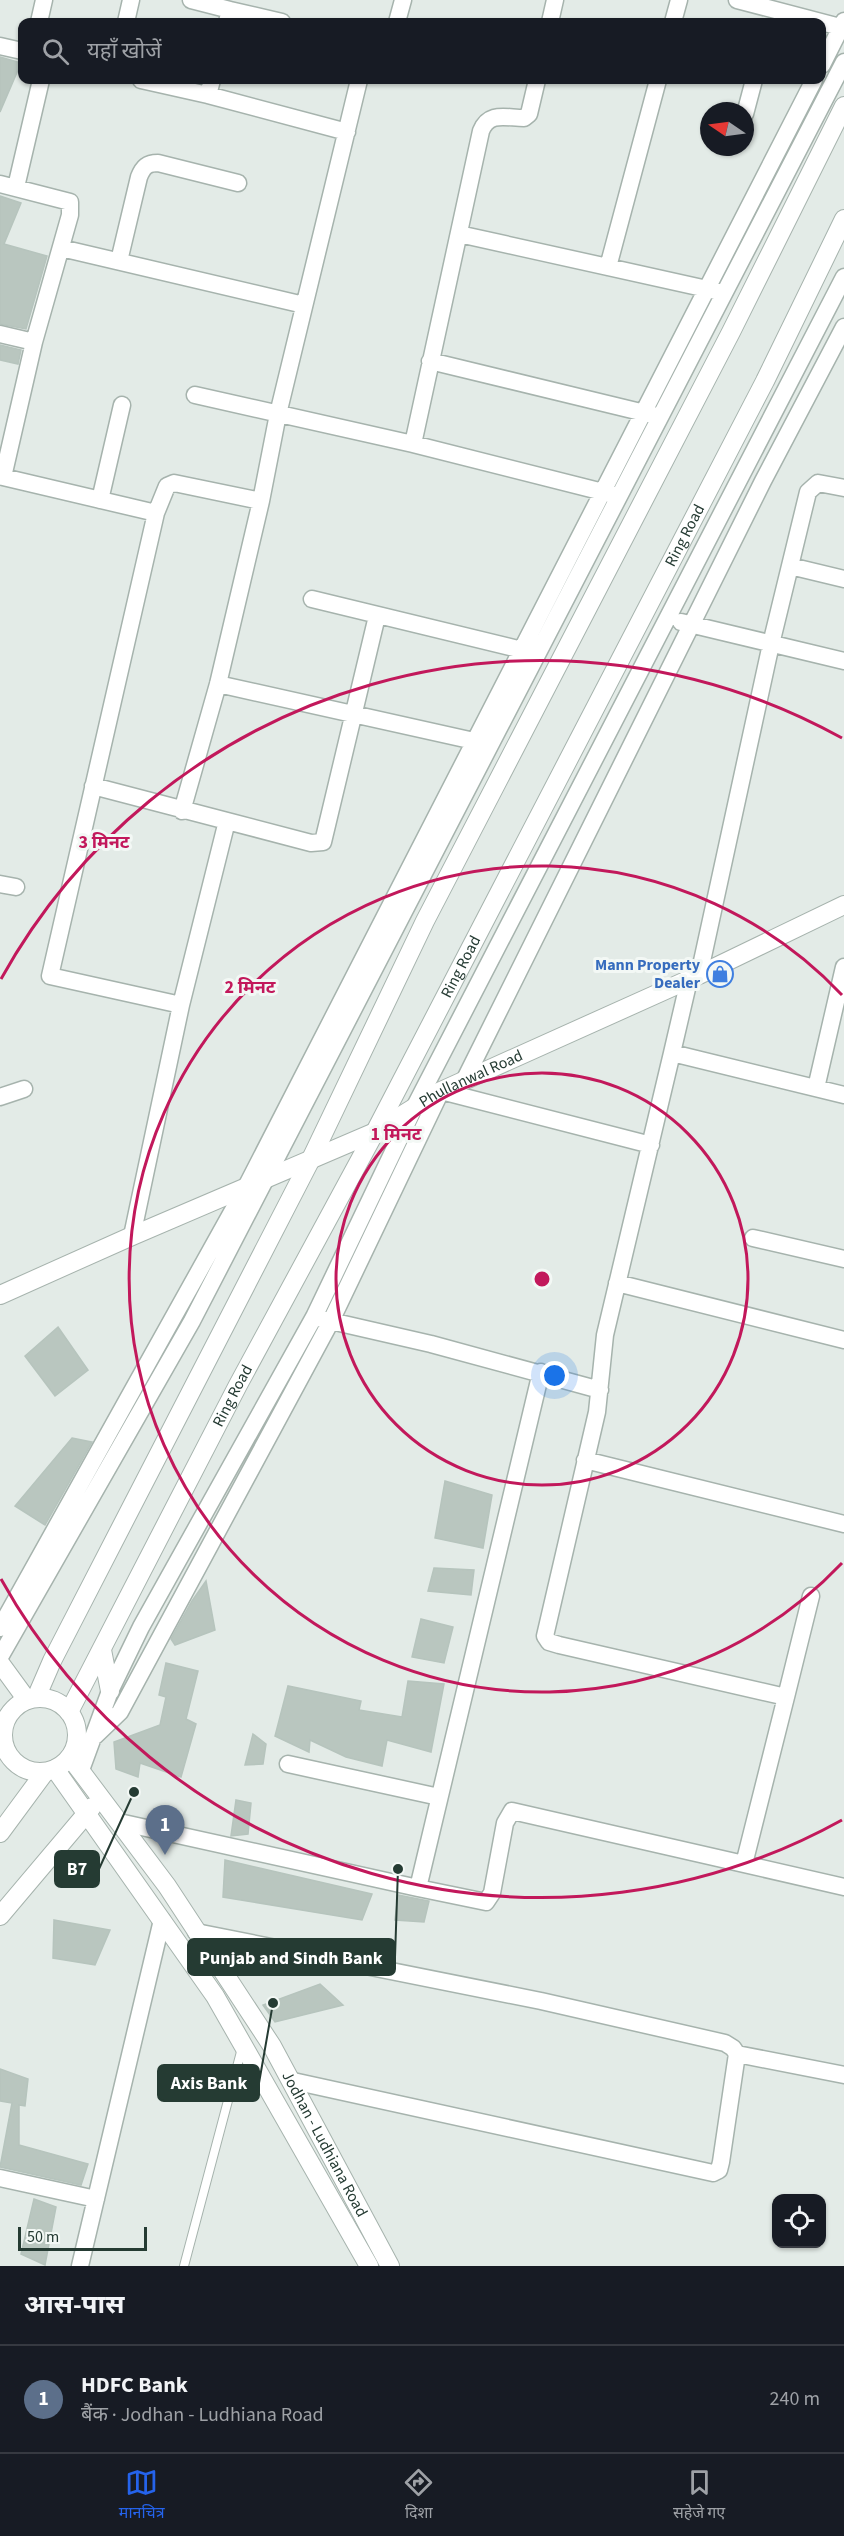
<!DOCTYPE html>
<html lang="hi">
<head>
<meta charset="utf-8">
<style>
  :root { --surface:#171b24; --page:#20242c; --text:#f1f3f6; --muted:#9ea1a6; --line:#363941; --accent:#2563eb }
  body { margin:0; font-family:"Source Sans 3","Noto Sans Devanagari",sans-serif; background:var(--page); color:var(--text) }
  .controls { position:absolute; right:18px; bottom:18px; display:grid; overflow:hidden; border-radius:12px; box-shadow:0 2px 4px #0004 }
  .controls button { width:54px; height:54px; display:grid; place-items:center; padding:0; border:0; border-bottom:2px solid var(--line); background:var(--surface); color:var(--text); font:30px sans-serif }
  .compass { position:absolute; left:700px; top:102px; width:54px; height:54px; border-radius:50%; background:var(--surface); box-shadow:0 2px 4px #0004; rotate:283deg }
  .scale { position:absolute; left:18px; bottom:15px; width:129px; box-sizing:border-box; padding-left:6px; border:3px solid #253b33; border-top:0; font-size:16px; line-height:21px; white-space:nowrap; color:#253b33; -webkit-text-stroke:4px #f3f8f5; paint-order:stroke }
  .you { position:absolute; left:555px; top:1376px; width:21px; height:21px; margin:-15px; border:4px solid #fff; border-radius:50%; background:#1a73e8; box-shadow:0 0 0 9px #1a73e833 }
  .badge { display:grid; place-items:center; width:39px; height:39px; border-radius:50%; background:var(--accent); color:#fff; font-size:20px; font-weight:700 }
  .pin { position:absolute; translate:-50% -50px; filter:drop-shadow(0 2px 3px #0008) }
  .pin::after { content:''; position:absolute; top:32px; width:21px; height:18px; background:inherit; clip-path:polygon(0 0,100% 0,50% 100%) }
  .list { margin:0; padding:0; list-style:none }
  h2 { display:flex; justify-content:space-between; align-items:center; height:78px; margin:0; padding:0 24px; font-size:26px }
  h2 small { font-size:20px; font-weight:400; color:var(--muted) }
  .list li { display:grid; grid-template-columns:39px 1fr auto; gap:18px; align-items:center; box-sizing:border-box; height:108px; padding:0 24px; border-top:2px solid var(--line) }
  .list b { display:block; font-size:22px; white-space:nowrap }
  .list p { margin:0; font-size:20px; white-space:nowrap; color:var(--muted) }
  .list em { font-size:20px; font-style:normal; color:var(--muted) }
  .icon { flex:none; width:33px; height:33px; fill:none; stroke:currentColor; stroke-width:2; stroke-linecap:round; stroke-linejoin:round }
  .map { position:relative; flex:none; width:844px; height:2266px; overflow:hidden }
  .search { position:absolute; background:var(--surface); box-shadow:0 2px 4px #0004; left:18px; right:18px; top:18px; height:66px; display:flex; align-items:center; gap:15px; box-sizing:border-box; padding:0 21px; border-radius:12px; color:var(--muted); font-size:22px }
  .sheet { height:186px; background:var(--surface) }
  nav { display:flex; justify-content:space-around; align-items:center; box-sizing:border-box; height:84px; border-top:2px solid var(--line); background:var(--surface); font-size:16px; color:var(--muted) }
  nav a { display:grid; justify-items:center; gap:3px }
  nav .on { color:var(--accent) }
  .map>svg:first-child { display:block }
</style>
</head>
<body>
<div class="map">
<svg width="844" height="2266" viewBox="0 0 844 2266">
  <rect width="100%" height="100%" fill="#e3ebe7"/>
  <path fill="#b9c6bf" stroke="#b6c4bd" stroke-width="1.5" d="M 0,57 L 21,63 L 0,112 Z
    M 0,196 L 21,203 L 4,244 L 47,256 L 26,329 L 0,324 Z
    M 0,345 L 21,350 L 18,364 L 0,360 Z
    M 58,1327 L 88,1370 L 55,1396 L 25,1356 Z
    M 72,1438 L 92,1442 L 45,1525 L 15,1506 Z
    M 445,1481 L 492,1495 L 483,1548 L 435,1538 Z
    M 434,1568 L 474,1570 L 471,1595 L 428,1591 Z
    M 206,1581 L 215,1630 L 175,1645 L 171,1639 L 192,1601 Z
    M 421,1619 L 453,1627 L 444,1663 L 412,1657 Z
    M 166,1663 L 198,1671 L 186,1719 L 196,1724 L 181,1777 L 140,1763 L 138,1777 L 116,1769 L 114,1742 L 160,1725 L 166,1697 L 159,1695 Z
    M 408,1681 L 444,1684 L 431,1752 L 387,1740 L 382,1766 L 346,1757 L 310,1740 L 309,1752 L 275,1736 L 288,1686 L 361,1701 L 359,1710 L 402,1717 Z
    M 253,1734 L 266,1744 L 263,1764 L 245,1765 Z
    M 236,1800 L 251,1803 L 248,1834 L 231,1836 Z
    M 225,1860 L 372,1894 L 362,1920 L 223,1897 Z
    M 398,1895 L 429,1901 L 424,1922 L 395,1920 Z
    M 54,1920 L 110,1930 L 95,1965 L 53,1958 Z
    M 320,1984 L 343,2005 L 275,2022 L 263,2005 Z
    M 0,2069 L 28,2079 L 25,2106 L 19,2105 L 19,2145 L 88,2164 L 81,2185 L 0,2167 L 12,2103 L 0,2101 Z
    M 34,2199 L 56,2207 L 45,2265 L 21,2254 Z"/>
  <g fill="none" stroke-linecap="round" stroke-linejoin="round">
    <defs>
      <path id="service" d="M 184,2266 L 242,2048"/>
      <path id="minor" d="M 191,0 L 230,10
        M 737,0 L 844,28
        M 39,22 L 44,0
        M 126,22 L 131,0
        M 227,22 L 230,10 L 282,22
        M 397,22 L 403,0
        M 550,22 L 555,0
        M 673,22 L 679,0
        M 0,46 L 22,51
        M 822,65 L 844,21
        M 141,80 L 208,95 L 212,80
        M 208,95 L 347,132
        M 745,114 L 754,80
        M 0,184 L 70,202 L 70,215 L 34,342
        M 16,187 L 41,80
        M 459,234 L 716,291
        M 61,248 L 304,305
        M 119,261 L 139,177 C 143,167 147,163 158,163 L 238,183
        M 608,267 L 658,80
        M 0,334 L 34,342 L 3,477 L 156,513 L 50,976 L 181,1005 L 132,1236
        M 430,361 L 653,415
        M 195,395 L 413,444 L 611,494
        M 413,444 L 481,131 C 489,111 506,118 524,118 L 529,114 L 537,80
        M 100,500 L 122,405
        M 156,513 L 167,486 L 174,483 L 261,501
        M 790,566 L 844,579
        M 312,599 L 522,650
        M 681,622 L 844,661
        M 218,684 L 474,741
        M 93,786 L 227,821 L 181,1005
        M 182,811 L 218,684 L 261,501 L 278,414 L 359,80
        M 227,821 L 311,843 L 323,842 L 377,616
        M 0,884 L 16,887
        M 699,975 L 771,644 L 808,492 L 818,483 L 844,488
        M 689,980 L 672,1053 L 844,1095
        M 464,1081 L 763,481 L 844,327
        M 816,1088 L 844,967
        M 0,1097 L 24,1089
        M 753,1238 L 844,1259
        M 617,1283 L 844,1340
        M 322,1319 L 431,1344 L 600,1390
        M 585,1460 L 844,1524
        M 0,1628 L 246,1187 L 814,80
        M 0,1657 L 192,1321 L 844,62
        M 786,1697 L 811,1596
        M 95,1736 L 120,1712 L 331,1321 L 441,1091 L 651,1145
        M 288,1764 L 439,1797
        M 81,1770 L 110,1691 L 141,1627 L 314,1317 L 415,1106 L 844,277
        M 119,1822 L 418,1888 L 541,1372
        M 744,1864 L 844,1887
        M 418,1888 L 486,1902 L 492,1893 L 505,1823 L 512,1811 L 744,1864 L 786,1697 L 559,1645 L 549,1642 L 545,1636 L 597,1412 L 605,1335 L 672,1053
        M 196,1932 L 541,2001 L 725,2043 L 733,2048 L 737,2054 L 721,2162 L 719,2170 L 713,2173 L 293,2081
        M 737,2054 L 844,2075
        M 0,2178 L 96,2199
        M 80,2266 L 162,1920"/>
      <g id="tertiary">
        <path id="s1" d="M 0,1295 L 132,1236 L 375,1132 L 441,1091 L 699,975 L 844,905"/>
        <path d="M 102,1650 L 110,1691"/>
        <path d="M 0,1663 L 27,1700"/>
        <path d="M 36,1698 L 52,1661 L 311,1159 L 425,921 L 731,332 L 844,106"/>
        <circle cx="40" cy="1735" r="37"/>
        <path id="s2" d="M 69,1712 L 238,1385 L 375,1132 L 765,381 L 844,219"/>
        <path id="s3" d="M 70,1757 L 167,1886 L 272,2046 L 390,2266"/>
        <path d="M 55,1769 L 215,1996 L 369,2266"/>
        <path d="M 0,1833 L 45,1772"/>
        <path d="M 0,1916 L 92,1807"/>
      </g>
    </defs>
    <use href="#service" stroke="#a6b3ad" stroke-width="10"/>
    <use href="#minor" stroke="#a6b3ad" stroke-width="19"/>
    <use href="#tertiary" stroke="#a6b3ad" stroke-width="20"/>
    <use href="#service" stroke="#fff" stroke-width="8"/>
    <use href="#minor" stroke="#fff" stroke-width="16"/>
    <use href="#tertiary" stroke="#fff" stroke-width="18"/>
  </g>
  <g fill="none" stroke="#c2185b" stroke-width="3">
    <circle cx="542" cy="1279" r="206"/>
    <path d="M842 1563A413 413 0 1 1 842 995"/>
    <path d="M842 1820A619 619 0 0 1 1 1579M1 979A619 619 0 0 1 842 738"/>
  </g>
  <defs>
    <symbol id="shop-ring" viewBox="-11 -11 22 22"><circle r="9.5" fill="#f3f8f5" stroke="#3f7fe0" stroke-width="1.5"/><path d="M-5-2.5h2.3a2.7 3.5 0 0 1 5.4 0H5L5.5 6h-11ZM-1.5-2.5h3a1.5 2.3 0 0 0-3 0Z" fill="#3f7fe0"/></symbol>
  </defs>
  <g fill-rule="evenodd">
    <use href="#shop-ring" x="705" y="959" width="30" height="30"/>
  </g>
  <g text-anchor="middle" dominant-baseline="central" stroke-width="6" stroke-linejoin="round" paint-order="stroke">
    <g font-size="16" fill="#253b33" stroke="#f3f8f5">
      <text stroke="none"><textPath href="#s2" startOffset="1328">Ring Road</textPath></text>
      <text stroke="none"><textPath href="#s2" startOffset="842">Ring Road</textPath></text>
      <text stroke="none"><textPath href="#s1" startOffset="519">Phullanwal Road</textPath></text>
      <text stroke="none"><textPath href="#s2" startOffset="356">Ring Road</textPath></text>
      <text stroke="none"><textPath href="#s3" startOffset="464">Jodhan - Ludhiana Road</textPath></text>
    </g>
    <g font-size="16" font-weight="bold" fill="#366cbe" stroke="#f3f8f5" text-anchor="end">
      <text x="700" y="965">Mann Property<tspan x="700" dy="18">Dealer</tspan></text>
    </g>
  </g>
  <circle cx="542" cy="1279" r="9" fill="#c2185b" stroke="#f3f8f5" stroke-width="3"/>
  <g font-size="18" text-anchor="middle" font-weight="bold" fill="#c2185b" stroke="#f3f8f5" stroke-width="6" stroke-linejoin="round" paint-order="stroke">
    <text x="104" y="848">3 मिनट</text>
    <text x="250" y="993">2 मिनट</text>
    <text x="396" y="1140">1 मिनट</text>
  </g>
  <path fill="none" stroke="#253b33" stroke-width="2" d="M134 1792L99 1869M398 1869L395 1957M273 2003L259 2083"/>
  <g fill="#253b33" stroke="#f3f8f5" stroke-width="2">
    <circle cx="134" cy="1792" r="6"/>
    <circle cx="398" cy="1869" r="6"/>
    <circle cx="273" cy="2003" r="6"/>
  </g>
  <g fill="#253b33" stroke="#253b33" stroke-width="2">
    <rect x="55" y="1851" width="44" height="36" rx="6"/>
    <rect x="188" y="1939" width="207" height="36" rx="6"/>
    <rect x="158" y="2065" width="101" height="36" rx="6"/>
  </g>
  <g font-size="18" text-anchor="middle" font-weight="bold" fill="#fff">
    <text x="77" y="1875">B7</text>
    <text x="291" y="1964">Punjab and Sindh Bank</text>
    <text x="209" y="2089">Axis Bank</text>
  </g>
</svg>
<div class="controls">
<button><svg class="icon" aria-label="locate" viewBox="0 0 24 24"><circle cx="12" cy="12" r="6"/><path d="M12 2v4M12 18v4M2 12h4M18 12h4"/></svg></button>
</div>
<svg class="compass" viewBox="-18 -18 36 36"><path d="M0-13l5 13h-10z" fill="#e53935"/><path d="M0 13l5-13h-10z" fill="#9ea1a6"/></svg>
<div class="scale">50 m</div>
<div class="you"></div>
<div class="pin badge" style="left:165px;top:1855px;background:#5c6f8a">1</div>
<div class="search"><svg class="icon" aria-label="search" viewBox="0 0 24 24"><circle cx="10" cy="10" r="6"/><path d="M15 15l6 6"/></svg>यहाँ खोजें</div>
</div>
<section class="sheet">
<h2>आस-पास<small></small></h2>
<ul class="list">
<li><span class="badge" style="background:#5c6f8a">1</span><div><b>HDFC Bank</b><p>बैंक · Jodhan - Ludhiana Road</p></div><em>240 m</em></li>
</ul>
</section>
<nav>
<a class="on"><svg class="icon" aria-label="map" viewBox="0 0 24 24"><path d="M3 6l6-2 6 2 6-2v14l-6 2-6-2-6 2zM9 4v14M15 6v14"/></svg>मानचित्र</a>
<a><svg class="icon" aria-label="directions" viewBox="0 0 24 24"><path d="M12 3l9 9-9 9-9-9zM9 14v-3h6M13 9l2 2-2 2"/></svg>दिशा</a>
<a><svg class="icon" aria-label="saved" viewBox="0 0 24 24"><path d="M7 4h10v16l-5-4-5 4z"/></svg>सहेजे गए</a>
</nav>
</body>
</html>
